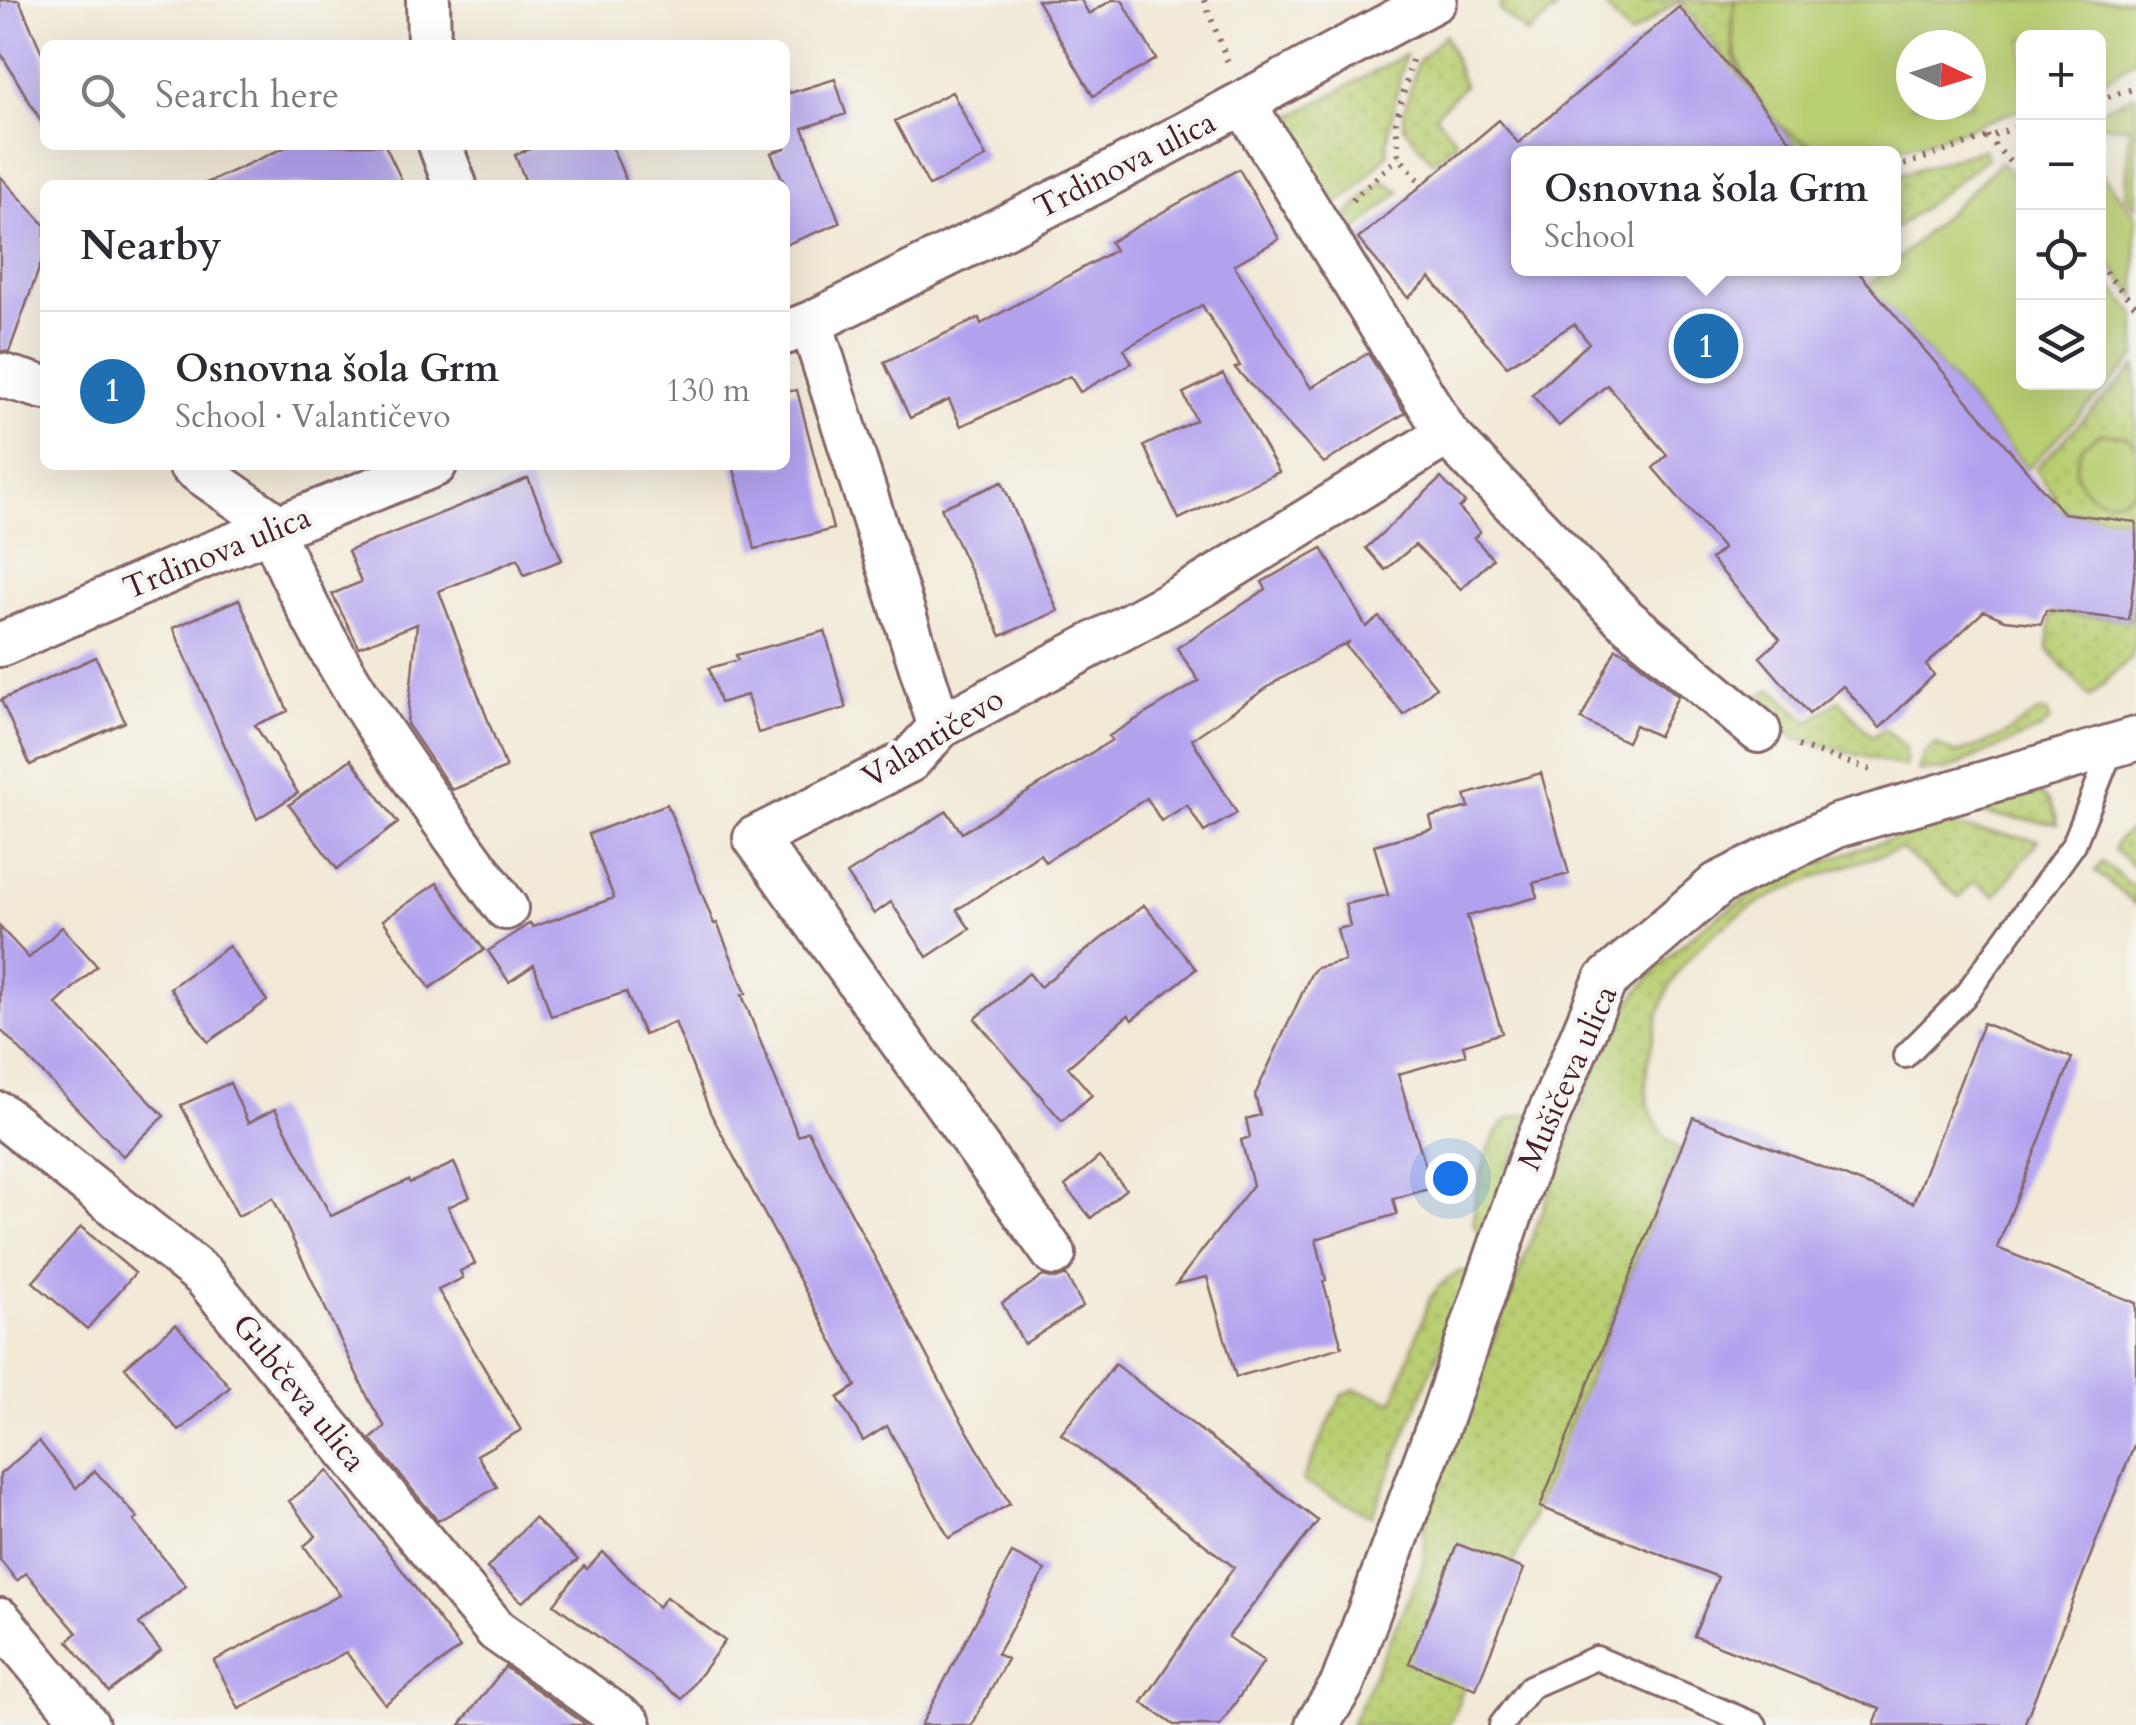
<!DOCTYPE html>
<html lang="en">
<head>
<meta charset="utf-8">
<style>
  :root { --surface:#fff; --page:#f2f2f3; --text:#2b2b33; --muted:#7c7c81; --line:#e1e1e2; --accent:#1f6fb2 }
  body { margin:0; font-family:Cardo,serif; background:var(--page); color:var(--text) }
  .controls { position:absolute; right:30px; top:30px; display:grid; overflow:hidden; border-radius:15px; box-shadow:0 10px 40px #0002 }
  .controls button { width:90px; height:90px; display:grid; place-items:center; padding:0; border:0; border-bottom:2px solid var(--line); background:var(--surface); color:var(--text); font:50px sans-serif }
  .compass { position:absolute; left:1896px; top:30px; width:90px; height:90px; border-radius:50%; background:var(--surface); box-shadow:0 10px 40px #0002; rotate:94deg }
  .you { position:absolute; left:1450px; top:1178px; width:35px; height:35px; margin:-25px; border:8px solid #fff; border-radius:50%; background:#1a73e8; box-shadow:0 0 0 15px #1a73e833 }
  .badge { display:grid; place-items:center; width:65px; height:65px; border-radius:50%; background:var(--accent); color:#fff; font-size:32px; font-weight:700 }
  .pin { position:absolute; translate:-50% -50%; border:5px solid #fff; box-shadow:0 2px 10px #0006 }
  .popup { position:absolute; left:1511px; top:146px; width:390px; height:130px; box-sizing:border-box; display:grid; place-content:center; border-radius:15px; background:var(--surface); filter:drop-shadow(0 2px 8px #0005); font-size:32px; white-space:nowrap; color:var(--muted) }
  .popup b { font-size:38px; color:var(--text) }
  .popup::after { content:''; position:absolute; left:50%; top:100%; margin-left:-20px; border:20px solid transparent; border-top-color:var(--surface) }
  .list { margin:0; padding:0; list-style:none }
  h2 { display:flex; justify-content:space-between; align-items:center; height:130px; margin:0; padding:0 40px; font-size:42px }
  h2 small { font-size:32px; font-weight:400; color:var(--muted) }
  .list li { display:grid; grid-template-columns:65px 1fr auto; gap:30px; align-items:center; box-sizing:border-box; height:160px; padding:0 40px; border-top:2px solid var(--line) }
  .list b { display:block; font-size:38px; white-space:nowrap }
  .list p { margin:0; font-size:32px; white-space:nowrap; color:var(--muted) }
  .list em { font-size:32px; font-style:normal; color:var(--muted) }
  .icon { flex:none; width:55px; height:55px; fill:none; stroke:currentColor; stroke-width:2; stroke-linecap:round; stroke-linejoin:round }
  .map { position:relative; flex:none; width:2136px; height:1725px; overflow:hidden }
  .search { position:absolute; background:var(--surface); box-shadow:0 10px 40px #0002; left:40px; top:40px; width:750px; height:110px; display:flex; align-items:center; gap:25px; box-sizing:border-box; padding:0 35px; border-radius:15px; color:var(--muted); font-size:38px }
  .panel { position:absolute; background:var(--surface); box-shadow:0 10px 40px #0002; left:40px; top:180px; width:750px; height:290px; border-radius:15px }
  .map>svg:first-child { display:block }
</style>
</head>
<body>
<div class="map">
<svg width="2136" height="1725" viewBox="0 0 2136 1725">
  <defs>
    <pattern id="grass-dots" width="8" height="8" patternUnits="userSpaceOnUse" patternTransform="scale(2.5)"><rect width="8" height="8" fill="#b9cf73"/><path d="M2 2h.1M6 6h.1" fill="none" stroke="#a1b164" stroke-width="1.8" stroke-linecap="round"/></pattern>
  </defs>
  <rect width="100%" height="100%" fill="#f6f6f2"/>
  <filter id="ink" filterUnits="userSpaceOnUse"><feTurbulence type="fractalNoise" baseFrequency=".01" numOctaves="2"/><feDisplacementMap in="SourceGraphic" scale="20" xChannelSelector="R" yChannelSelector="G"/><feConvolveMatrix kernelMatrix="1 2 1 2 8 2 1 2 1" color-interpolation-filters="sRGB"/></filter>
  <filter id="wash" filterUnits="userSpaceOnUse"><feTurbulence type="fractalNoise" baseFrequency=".0048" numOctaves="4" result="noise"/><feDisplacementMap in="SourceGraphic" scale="40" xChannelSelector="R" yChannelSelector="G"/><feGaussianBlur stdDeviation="2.25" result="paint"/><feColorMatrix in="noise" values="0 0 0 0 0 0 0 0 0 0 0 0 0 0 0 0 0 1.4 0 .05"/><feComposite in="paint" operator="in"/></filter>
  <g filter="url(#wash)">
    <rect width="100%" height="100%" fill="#f2e9d6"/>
    <path fill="url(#grass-dots)" stroke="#82774f" stroke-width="2.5" d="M 1502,0 L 1567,0 L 1528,34 L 1499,10 Z
      M 1600,0 L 1735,0 L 1731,28 L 1735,61 L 1762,107 L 1802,141 L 1846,153 L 1802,153 L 1679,1 L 1629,36 Z
      M 1445,34 L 1464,86 L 1435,115 L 1457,141 L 1433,163 L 1404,127 L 1404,112 L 1417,63 Z
      M 1405,55 L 1387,141 L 1388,153 L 1354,191 L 1321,215 L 1275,134 L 1283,121 Z
      M 2136,95 L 2136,208 L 2126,196 L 2129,127 L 2098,125 L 2099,110 Z
      M 1984,149 L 1987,158 L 1894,230 L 1894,176 Z
      M 1382,180 L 1400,191 L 1354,233 L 1342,220 Z
      M 2136,366 L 2136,519 L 2042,509 L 2055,497 L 2035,469 Z
      M 2136,575 L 2136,639 L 2131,657 L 2090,697 L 2048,650 L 2051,613 L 2131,620 Z
      M 1772,688 L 1809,722 L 1839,700 L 1871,736 L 1885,729 L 1905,748 L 1905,767 L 1794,738 L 1756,699 Z
      M 2038,712 L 2047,713 L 2050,721 L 2039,730 L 1945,771 L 1918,771 L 1923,755 L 1935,744 L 1956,754 L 2001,737 Z
      M 2021,788 C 2045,792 2053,800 2058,824 L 1981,814 L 1979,808 L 1982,803 Z
      M 2136,824 L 2136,868 L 2114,850 L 2117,841 Z
      M 1944,825 L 2039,840 L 1995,896 L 1974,881 L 1959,897 L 1901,849 C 1818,874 1697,911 1663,1002 C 1657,1019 1654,1037 1650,1054 C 1640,1091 1649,1126 1680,1150 L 1449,1725 L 1351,1725 L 1424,1564 L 1424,1524 L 1592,1078 C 1607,1043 1624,1007 1649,978 C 1721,892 1837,851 1944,825 Z
      M 2102,862 L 2136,889 L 2136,905 L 2095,871 Z
      M 1530,1114 L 1484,1236 L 1474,1226 C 1472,1200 1485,1147 1502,1126 C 1509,1116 1519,1115 1530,1114 Z
      M 1460,1271 L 1471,1273 L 1372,1516 L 1302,1481 L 1342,1395 L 1355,1389 L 1393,1402 L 1430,1298 L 1440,1285 Z"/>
    <path fill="#b9cf73" stroke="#82774f" stroke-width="2.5" fill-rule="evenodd" d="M 1735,0 L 2136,0 L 2136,59 L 2099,84 L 2098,38 L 2024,38 L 2023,108 C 1938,137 1824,196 1758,100 C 1735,67 1729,40 1735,0 ZM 1911,45 L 1971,45 L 1971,105 L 1911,105 Z
      M 2001,162 L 2023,187 L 2024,382 L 2098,382 L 2099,272 L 2136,315 L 2136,357 L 2028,468 L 1869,286 L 1887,269 L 1894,268 L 1894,263 Z
      M 2099,170 L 2136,216 L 2136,297 L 2099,252 Z
      M 2101,433 L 2125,436 L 2136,445 L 2136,488 C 2113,511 2081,500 2075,468 L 2082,446 Z"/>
    <g id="blocks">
      <path fill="#b2a2ee" d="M 0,0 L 19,0 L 45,60 L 45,128 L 0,52 Z
        M 1037,0 L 1081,0 L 1089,14 L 1112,0 L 1122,0 L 1156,59 L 1093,96 Z
        M 1679,7 L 1802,154 L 1518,154 L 1518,268 L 1855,268 L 2063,513 L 2136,522 L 2136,559 L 2129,620 L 2046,610 L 2041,624 L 2005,620 L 1984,611 L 1926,665 L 1934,675 L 1880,728 L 1843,686 L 1809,714 L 1760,657 L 1780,639 L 1711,559 L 1723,549 L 1653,468 L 1667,455 L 1607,385 L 1559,426 L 1532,395 L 1589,343 L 1574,324 L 1507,366 L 1430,278 L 1408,298 L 1358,239 L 1499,120 L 1518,143 Z
        M 835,79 L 846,114 L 803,128 L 840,223 L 785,245 L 785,185 L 771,153 L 785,148 L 785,88 L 790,93 Z
        M 952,92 L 986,157 L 929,186 L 895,121 Z
        M 290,145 L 385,145 L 404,185 L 202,185 Z
        M 540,145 L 611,145 L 628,185 L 527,185 L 515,155 Z
        M 1239,169 L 1279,239 L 1234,265 L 1311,388 L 1368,353 L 1405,413 L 1324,463 L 1235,368 L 1240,366 L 1202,305 L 1124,349 L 1132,363 L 1080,392 L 1070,376 L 961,426 L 949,400 L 910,418 L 884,362 L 979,318 L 981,324 L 1115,250 L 1110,242 Z
        M 0,176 L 45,225 L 45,252 L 9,352 L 0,351 Z
        M 1223,374 L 1279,472 L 1179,519 L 1144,446 L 1196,420 L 1183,393 Z
        M 797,390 L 833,529 L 755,549 L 733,465 L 785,465 L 785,392 Z
        M 528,478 L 562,560 L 524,575 L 518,559 L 439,591 L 506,768 L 452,790 L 407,724 L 417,624 L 359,647 L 332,594 L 361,582 L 348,551 Z
        M 1441,478 L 1465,503 L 1459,508 L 1480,532 L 1474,538 L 1493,559 L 1461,589 L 1415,545 L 1385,570 L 1366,548 Z
        M 1002,482 L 1058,611 L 1001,636 L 941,508 Z
        M 1322,548 L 1366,627 L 1379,617 L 1436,687 L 1404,715 L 1345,645 L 1350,641 L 1277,681 L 1192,739 L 1237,813 L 1204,832 L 1187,805 L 1161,821 L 1147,798 L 1045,862 L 1040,854 L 957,910 L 970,929 L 927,957 L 891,902 L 874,914 L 847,874 L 947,811 L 962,833 L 1112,740 L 1109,736 L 1199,681 L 1177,648 L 1266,589 L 1262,582 Z
        M 239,599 L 288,711 L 255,725 L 298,793 L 257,819 L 173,628 Z
        M 825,631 L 846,708 L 758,733 L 747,695 L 720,703 L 709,668 L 738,660 L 736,655 Z
        M 1616,648 L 1629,655 L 1678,696 L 1658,736 L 1635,725 L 1627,742 L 1581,719 Z
        M 96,657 L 125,722 L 30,765 L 1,700 Z
        M 351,759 L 398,823 L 337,869 L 289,805 Z
        M 1541,773 L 1569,874 L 1533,883 L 1538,897 L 1467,916 L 1502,1033 L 1463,1045 L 1466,1055 L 1398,1074 L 1432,1188 L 1393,1199 L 1397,1214 L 1316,1239 L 1326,1280 L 1323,1281 L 1342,1347 L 1236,1377 L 1207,1277 L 1176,1284 L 1253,1185 L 1241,1140 L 1250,1137 L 1246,1119 L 1260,1115 L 1255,1095 L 1311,974 L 1316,968 L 1345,961 L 1337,929 L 1350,926 L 1345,904 L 1388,895 L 1374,845 L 1433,829 L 1430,817 L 1469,807 L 1465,795 Z
        M 667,804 L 714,924 L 717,923 L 746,993 L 742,995 L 798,1136 L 808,1131 L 958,1415 L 1010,1504 L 949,1538 L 887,1426 L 863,1441 L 838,1398 L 856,1386 L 710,1112 L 675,1022 L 644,1035 L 626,992 L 551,1016 L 534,965 L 509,982 L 488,951 L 530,923 L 533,927 L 614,898 L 589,834 Z
        M 437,883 L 484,950 L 430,988 L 383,920 Z
        M 1144,905 L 1196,969 L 1132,1020 L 1128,1015 L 1068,1067 L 1092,1095 L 1062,1121 L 975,1019 L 1029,973 L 1040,987 Z
        M 0,927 L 29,958 L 62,927 L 97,966 L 56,1004 L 164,1116 L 123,1156 L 0,1029 Z
        M 229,946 L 267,1001 L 208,1042 L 170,988 Z
        M 1983,1023 L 2072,1058 L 1997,1248 L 2136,1303 L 2136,1440 L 2024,1725 L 1874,1725 L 1880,1709 L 1694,1636 L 1718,1577 L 1540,1507 L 1693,1117 L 1913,1203 Z
        M 230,1083 L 248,1123 L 275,1109 L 331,1216 L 408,1180 L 410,1183 L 454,1163 L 470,1197 L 448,1207 L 475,1264 L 460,1271 L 463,1278 L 438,1290 L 521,1430 L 477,1455 L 497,1487 L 438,1521 L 371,1439 L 385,1427 L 369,1400 L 273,1198 L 238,1216 L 181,1105 Z
        M 1099,1157 L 1126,1189 L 1091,1218 L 1065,1186 Z
        M 81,1227 L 135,1273 L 87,1329 L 33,1282 Z
        M 1066,1275 L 1083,1306 L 1024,1344 L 1002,1303 L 1043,1276 L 1056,1279 Z
        M 176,1324 L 230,1387 L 179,1431 L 125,1367 Z
        M 1115,1364 L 1318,1521 L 1228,1637 L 1264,1661 L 1220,1725 L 1174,1725 L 1142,1703 L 1234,1567 L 1061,1434 Z
        M 39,1441 L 76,1488 L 95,1471 L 138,1518 L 134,1521 L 186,1586 L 139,1624 L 161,1651 L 109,1692 L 68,1641 L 77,1633 L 26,1573 L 17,1581 L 0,1560 L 0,1474 Z
        M 328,1471 L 460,1648 L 385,1704 L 346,1652 L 239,1709 L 214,1661 L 340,1595 L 304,1546 L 316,1536 L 289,1501 Z
        M 534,1518 L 578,1560 L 522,1602 L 487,1568 Z
        M 1457,1544 L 1524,1569 L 1476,1689 L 1409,1663 Z
        M 603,1552 L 658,1607 L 666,1597 L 725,1641 L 682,1699 L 554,1604 L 584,1566 L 587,1569 Z
        M 1012,1553 L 1045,1570 L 997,1654 L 1007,1659 L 972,1725 L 921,1725 Z
        M 505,1667 L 585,1724 L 587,1725 L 460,1725 Z"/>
    </g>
  </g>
  <g filter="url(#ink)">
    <use href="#blocks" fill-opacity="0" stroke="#856667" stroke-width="2.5"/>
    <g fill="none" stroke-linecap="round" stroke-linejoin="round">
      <defs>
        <path id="service" d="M 1905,1056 L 1964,997 L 2074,844 L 2112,748
          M 1501,1725 L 1530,1687 L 1596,1658 L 1755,1725"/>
        <path id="minor" d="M 428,0 L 429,45
          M 1244,104 L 1447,434 L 1624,618 L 1759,731
          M 440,145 L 455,185
          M 811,323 L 940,727
          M 785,333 L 811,323 L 1093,183 L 1435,0
          M 0,375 L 45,388
          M 190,465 L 279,527
          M 272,529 C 327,668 420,788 506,908
          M 0,645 L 207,555 L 435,465
          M 0,1114 L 204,1276 L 496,1630 L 630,1725
          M 1054,1254 L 755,838 L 909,761 L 940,727 L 1203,585 L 1447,434
          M 0,1620 L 87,1725
          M 1317,1725 L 1342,1685 L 1443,1413 L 1529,1162 L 1605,981 L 1718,884 L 1836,826 L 2136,739"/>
      </defs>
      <use href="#service" stroke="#856667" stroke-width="28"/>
      <use href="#minor" stroke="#856667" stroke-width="48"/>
      <path stroke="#856667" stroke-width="6" stroke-dasharray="2.5 8" stroke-linecap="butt" d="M 1204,0 L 1229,65
        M 1412,60 L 1396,122 L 1399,157 L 1422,184
        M 2098,100 L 2136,88
        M 1987,136 L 2024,178
        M 1894,168 L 2024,125
        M 1352,200 L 1399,157
        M 2098,264 L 2136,307
        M 1798,746 L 1871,770"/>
      <use href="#service" stroke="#fff" stroke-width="22"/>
      <use href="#minor" stroke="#fff" stroke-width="42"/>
    </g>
  </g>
  <g text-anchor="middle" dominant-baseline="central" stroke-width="9" stroke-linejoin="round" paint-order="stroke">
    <g font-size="32" fill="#4a1f2b" stroke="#f6f6f2">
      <text transform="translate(1125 165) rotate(-27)">Trdinova ulica</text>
      <text transform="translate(217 553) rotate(-22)">Trdinova ulica</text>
      <text transform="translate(933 738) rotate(-32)">Valantičevo</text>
      <text transform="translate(1568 1078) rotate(-66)">Mušičeva ulica</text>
      <text transform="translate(299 1393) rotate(51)">Gubčeva ulica</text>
    </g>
  </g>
</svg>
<div class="controls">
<button>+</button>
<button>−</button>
<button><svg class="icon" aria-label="locate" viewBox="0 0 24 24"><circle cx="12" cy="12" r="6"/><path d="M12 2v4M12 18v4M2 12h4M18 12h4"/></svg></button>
<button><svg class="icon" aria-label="layers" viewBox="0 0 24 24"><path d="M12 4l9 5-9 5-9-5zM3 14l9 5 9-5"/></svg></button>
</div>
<svg class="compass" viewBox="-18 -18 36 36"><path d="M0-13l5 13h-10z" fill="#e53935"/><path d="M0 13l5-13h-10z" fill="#7c7c81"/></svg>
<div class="you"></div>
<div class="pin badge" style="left:1706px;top:346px">1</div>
<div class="popup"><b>Osnovna šola Grm</b>School</div>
<div class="search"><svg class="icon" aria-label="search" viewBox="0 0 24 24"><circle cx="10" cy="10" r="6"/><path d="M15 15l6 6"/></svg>Search here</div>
<section class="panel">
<h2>Nearby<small></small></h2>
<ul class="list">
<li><span class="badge">1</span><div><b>Osnovna šola Grm</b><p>School · Valantičevo</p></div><em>130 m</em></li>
</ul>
</section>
</div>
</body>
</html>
